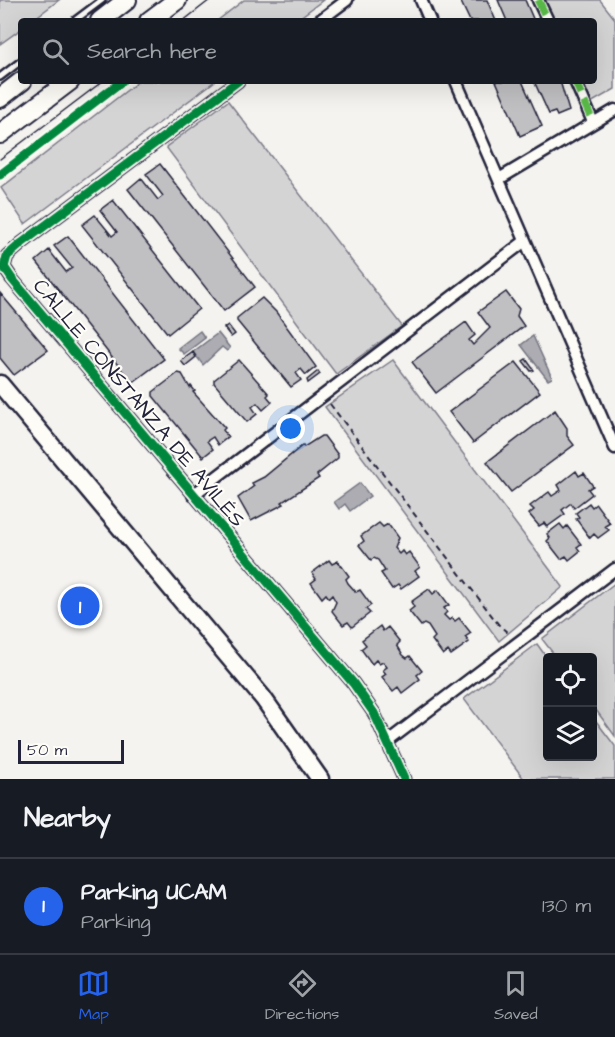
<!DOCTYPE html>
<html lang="en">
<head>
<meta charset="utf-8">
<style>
  :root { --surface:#171b24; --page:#20242c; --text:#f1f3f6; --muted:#9ea1a6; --line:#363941; --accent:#2563eb }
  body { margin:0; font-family:"Architects Daughter",sans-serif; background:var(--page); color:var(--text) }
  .controls { position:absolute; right:18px; bottom:18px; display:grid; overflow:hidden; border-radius:6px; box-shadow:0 6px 24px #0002 }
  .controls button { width:54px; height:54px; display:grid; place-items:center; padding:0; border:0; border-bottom:2px solid var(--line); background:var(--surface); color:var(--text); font:30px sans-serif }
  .scale { position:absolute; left:18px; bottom:15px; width:106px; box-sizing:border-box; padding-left:6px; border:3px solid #22223b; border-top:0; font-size:16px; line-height:21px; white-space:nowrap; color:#22223b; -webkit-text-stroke:4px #fdfcf7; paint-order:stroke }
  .you { position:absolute; left:291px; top:429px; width:21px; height:21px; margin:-15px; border:4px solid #fff; border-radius:50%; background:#1a73e8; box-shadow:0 0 0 9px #1a73e833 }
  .badge { display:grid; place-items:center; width:39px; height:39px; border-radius:50%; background:var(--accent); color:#fff; font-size:20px; font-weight:700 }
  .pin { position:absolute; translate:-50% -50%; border:3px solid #fff; box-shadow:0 2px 6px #0006 }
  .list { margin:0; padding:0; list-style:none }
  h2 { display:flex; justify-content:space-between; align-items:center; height:78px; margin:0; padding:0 24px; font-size:26px }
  h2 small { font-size:20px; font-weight:400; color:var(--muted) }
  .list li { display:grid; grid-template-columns:39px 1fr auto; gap:18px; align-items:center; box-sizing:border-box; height:96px; padding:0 24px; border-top:2px solid var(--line) }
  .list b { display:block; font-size:22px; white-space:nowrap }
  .list p { margin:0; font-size:20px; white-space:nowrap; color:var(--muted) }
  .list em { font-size:20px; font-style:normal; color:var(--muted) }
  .icon { flex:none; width:33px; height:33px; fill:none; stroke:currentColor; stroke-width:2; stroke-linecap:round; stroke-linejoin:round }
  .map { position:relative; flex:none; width:615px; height:779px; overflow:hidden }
  .search { position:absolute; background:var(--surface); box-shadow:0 6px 24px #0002; left:18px; right:18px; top:18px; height:66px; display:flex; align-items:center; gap:15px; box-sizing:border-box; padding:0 21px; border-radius:6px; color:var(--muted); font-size:22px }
  .sheet { height:174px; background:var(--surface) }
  nav { display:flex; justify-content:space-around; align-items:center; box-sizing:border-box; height:84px; border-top:2px solid var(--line); background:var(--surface); font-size:16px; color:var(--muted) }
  nav a { display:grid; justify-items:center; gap:3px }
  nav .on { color:var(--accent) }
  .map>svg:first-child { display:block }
</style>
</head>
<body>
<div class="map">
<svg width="615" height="779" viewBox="0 0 615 779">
  <rect width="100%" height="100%" fill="#f4f3ef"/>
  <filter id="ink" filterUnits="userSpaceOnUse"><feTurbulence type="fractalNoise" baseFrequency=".0167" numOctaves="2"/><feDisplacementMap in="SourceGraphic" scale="12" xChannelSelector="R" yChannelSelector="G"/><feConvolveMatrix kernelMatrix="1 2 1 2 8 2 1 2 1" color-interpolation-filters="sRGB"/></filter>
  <g filter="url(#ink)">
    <path fill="#d5d4d5" stroke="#7c7b88" stroke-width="1.5" d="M 0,0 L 59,0 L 31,21 L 21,21 L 21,29 L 0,44 Z
      M 244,0 L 323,0 L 295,21 L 217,21 Z
      M 544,0 L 600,0 L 615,19 L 615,89 L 589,104 L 579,81 L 594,81 L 594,21 L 553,21 Z
      M 139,81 L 215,81 L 25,224 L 1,188 Z
      M 228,101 L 402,326 L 336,374 L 166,147 Z
      M 393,360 L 563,587 L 499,641 L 325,407 Z
      M 615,583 L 615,736 L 593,706 L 592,658 L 556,657 L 542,639 Z
      M 537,644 L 547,658 L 548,756 L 592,756 L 593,717 L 615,746 L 615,779 L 524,779 L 464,699 Z"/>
    <path fill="#acacb2" stroke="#757582" stroke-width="1.5" d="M 200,331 L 205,338 L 184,354 L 178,348 Z
      M 218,333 L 230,348 L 227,351 L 222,347 L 203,365 L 193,352 Z
      M 533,336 L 552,378 L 548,380 L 521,345 Z
      M 360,483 L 370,496 L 350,511 L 345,504 L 339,509 L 334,502 Z"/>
    <path fill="#c0bfc2" stroke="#22223b" stroke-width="1.5" d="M 460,0 L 487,0 L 496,21 L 470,21 Z
      M 498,0 L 525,0 L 534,21 L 507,21 Z
      M 496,81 L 522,81 L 542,126 L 520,136 Z
      M 534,81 L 560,81 L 569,111 L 557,116 L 555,112 L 549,114 Z
      M 160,164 L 255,287 L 224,311 L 128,189 L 141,178 L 158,200 L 163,196 L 146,174 Z
      M 113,200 L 199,309 L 168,334 L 82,225 L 95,215 L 112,236 L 117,232 L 100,210 Z
      M 68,236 L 164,359 L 132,383 L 36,261 L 49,250 L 66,272 L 72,268 L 54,246 Z
      M 506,292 L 519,309 L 517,316 L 524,326 L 436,393 L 412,362 L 466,322 L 475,335 L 469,340 L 473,345 L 490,328 L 478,312 Z
      M 0,293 L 48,350 L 14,375 L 0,358 Z
      M 262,298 L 276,312 L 316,367 L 306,375 L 301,369 L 296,373 L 301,380 L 291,387 L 237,321 L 237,318 Z
      M 228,325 L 235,334 L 231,337 L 224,328 Z
      M 193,352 L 196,357 L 185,366 L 181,361 Z
      M 526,359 L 534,370 L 531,371 L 523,361 Z
      M 239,360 L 269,394 L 267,396 L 272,402 L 263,410 L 257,403 L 252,407 L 257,414 L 247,422 L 214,383 L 214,380 Z
      M 516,362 L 540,392 L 473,443 L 449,412 Z
      M 318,371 L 320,374 L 308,383 L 307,380 Z
      M 178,373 L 182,374 L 190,388 L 191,386 L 195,391 L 193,392 L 225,428 L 223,430 L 228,437 L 218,445 L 213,437 L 207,441 L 213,449 L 203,457 L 153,396 L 153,392 Z
      M 555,410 L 567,428 L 567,436 L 574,445 L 511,492 L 487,462 Z
      M 321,436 L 324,436 L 338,455 L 338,458 L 317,475 L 319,478 L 282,502 L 284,504 L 251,521 L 238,498 L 254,486 L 252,483 L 264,477 L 303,445 L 304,447 Z
      M 576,471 L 579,476 L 584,473 L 593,486 L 588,489 L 592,494 L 574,508 L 571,503 L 562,510 L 565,514 L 547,527 L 544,523 L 539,526 L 529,514 L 534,510 L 530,506 L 549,492 L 552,496 L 561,490 L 558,485 Z
      M 589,503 L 592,507 L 596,504 L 610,523 L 605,526 L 609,530 L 598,538 L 594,534 L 590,538 L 576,519 L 579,517 L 576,513 Z
      M 379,523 L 383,527 L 388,524 L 398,538 L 394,548 L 399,554 L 402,551 L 405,555 L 409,552 L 420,567 L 415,571 L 419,576 L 401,589 L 398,585 L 392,589 L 381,573 L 385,571 L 378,560 L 374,558 L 371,560 L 359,545 L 364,541 L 361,536 Z
      M 560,524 L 564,529 L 567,526 L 581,544 L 577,547 L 580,551 L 569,560 L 566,556 L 561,559 L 547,541 L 550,538 L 547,534 Z
      M 329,560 L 332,564 L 338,561 L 349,576 L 346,579 L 348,583 L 356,592 L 360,590 L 371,605 L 366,609 L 370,613 L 352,627 L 348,622 L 343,625 L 332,611 L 336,602 L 332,595 L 329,598 L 326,594 L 322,598 L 311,583 L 316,579 L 312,573 Z
      M 429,589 L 433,594 L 438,590 L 449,605 L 444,608 L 447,612 L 444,615 L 449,620 L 452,618 L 455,621 L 459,618 L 471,633 L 465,637 L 469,642 L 451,655 L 448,651 L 443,655 L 432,640 L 435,637 L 428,626 L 424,624 L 421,626 L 409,611 L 414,607 L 411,602 Z
      M 380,626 L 383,631 L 388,627 L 400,642 L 397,645 L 403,655 L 407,658 L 410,656 L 422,671 L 417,675 L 420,679 L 402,693 L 398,687 L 393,691 L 382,677 L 386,674 L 383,670 L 387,667 L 383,662 L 379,664 L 376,660 L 372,664 L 361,649 L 366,645 L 362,640 Z"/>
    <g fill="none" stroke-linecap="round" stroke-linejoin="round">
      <defs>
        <path id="service" d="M 74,21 L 102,0
          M 0,77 L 21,61"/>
        <path id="minor" d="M 421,0 L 430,21
          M 538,0 L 548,21
          M 319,21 L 347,0
          M 238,81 L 22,243 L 7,256 L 4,267 L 12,279 L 353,683 L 374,713 L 404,779
          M 456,81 L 615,448
          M 575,81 L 593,122
          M 499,179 L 615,110
          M 193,495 L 525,241
          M 387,742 L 615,569"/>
        <path id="secondary" d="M 0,384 L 263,698 L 320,779"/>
        <path id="primary" d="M 100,21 L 127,0
          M 149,21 L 177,0
          M 0,98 L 22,81
          M 0,134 L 70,81"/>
      </defs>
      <use href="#service" stroke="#22223b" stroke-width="10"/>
      <use href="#minor" stroke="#22223b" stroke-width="15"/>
      <use href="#secondary" stroke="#22223b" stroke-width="21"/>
      <use href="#primary" stroke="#22223b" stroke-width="22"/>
      <path stroke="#22223b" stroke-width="2" stroke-dasharray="6 4.5" stroke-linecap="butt" d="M 330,404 L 499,625 L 509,634"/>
      <use href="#service" stroke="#fdfcf7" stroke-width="5"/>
      <use href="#minor" stroke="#fdfcf7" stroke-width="10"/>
      <use href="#secondary" stroke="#fdfcf7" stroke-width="16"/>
      <use href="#primary" stroke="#fdfcf7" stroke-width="18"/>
      <path stroke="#22223b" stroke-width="1.5" d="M 183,21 L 210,0
        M 0,159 L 103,81"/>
      <path stroke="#58b947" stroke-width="8" stroke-dasharray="15 8" stroke-linecap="butt" d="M 538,0 L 548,21
        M 575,81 L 593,122"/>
      <defs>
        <path id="cycleway" d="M 238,81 L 22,243 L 7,256 L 4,267 L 12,279 L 353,683 L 374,713 L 404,779
          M 0,175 L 122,81"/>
      </defs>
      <use href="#cycleway" stroke="#fdfcf7" stroke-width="13"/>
      <use href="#cycleway" stroke="#00873e" stroke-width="9"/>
    </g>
  </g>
  <g text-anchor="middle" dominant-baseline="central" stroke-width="4.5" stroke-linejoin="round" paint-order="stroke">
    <g font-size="21" fill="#22223b" stroke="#fdfcf7">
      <text transform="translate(139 403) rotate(50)">CALLE CONSTANZA DE AVILÉS</text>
    </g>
  </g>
</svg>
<div class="controls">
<button><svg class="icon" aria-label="locate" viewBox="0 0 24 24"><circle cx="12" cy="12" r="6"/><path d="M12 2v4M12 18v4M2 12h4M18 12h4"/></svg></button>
<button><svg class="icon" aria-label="layers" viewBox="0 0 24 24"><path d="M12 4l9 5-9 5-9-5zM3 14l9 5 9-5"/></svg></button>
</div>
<div class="scale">50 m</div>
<div class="you"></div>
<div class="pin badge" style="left:80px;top:606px">1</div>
<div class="search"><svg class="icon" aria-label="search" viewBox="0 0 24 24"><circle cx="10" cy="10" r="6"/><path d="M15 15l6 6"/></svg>Search here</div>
</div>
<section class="sheet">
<h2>Nearby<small></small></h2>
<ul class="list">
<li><span class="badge">1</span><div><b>Parking UCAM</b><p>Parking</p></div><em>130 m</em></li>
</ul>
</section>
<nav>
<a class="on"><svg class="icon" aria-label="map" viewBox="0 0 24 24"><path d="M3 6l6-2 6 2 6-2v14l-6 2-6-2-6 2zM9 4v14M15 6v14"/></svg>Map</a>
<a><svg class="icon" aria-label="directions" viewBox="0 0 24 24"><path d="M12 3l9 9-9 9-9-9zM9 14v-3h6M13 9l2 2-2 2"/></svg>Directions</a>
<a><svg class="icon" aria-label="saved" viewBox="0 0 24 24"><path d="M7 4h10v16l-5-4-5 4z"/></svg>Saved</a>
</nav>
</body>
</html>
